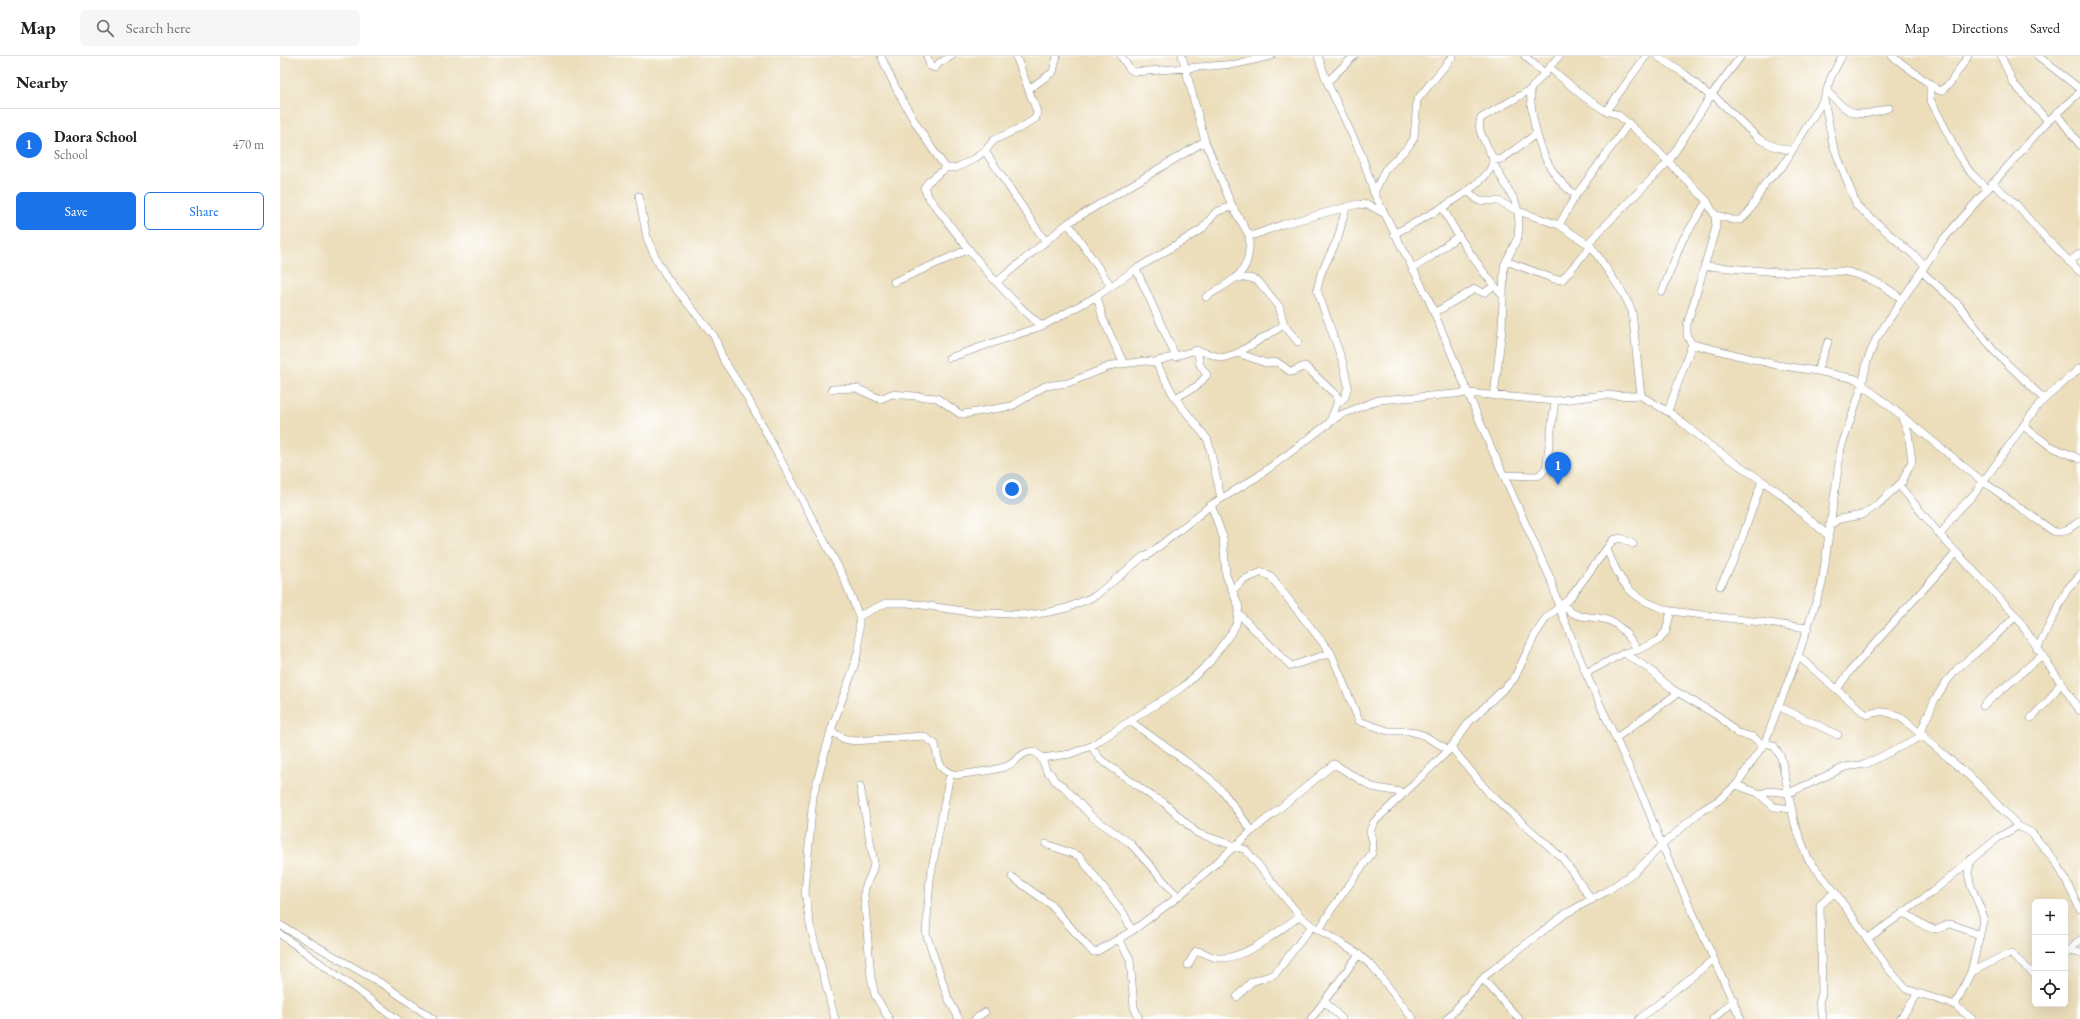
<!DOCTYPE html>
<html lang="en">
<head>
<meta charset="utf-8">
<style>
  :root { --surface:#fff; --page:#f6f6f6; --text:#202124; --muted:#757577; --line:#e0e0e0; --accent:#1a73e8 }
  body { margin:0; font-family:"EB Garamond",serif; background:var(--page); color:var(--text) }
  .controls { position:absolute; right:12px; bottom:12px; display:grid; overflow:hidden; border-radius:6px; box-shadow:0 4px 16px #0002 }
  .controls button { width:36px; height:36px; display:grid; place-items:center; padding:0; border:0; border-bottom:1px solid var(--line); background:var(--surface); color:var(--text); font:20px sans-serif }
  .you { position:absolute; left:732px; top:433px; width:14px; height:14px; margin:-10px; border:3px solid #fff; border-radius:50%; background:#1a73e8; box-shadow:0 0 0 6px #1a73e833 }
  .badge { display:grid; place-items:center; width:26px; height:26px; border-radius:50%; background:var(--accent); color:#fff; font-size:13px; font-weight:700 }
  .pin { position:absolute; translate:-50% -33px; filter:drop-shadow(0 1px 2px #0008) }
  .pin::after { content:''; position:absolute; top:21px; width:14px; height:12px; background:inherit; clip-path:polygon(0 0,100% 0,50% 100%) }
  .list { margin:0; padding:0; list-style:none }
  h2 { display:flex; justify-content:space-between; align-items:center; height:52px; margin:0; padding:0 16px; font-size:17px }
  h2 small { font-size:13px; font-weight:400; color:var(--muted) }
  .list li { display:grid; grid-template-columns:26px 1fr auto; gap:12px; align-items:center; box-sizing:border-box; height:72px; padding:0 16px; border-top:1px solid var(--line) }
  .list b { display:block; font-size:15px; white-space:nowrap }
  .list p { margin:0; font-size:13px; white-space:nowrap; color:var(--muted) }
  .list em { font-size:13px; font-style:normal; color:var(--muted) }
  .actions { display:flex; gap:8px; padding:12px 16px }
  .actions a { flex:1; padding:9px 0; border:1px solid var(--accent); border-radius:6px; text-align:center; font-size:14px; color:var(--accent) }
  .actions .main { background:var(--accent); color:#fff }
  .icon { flex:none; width:22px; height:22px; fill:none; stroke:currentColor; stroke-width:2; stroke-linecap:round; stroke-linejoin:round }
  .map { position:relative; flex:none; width:1800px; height:963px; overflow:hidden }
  header { display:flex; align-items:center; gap:24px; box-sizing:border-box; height:56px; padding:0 20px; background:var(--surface); border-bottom:1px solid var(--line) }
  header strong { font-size:19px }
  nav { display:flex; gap:22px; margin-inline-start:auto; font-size:14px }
  .search { width:280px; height:36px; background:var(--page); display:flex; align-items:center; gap:10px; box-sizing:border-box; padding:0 14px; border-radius:6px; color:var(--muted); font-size:15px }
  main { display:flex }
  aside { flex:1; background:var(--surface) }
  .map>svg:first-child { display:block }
</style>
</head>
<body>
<header>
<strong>Map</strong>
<div class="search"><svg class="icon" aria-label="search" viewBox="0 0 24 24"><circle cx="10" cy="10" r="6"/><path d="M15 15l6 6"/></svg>Search here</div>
<nav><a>Map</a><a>Directions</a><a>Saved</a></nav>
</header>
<main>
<aside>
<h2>Nearby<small></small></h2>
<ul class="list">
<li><span class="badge">1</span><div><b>Daora School</b><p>School</p></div><em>470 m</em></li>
</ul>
<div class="actions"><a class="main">Save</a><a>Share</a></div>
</aside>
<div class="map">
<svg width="1800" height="963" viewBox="0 0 1800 963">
  <rect width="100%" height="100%" fill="#fff"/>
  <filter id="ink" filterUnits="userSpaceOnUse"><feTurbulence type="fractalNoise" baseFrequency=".025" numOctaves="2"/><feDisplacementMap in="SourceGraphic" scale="8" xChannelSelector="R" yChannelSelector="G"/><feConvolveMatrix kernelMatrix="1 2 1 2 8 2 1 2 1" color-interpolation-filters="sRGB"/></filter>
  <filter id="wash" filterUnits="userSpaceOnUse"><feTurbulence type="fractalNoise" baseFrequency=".012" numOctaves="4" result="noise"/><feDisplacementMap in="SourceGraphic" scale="16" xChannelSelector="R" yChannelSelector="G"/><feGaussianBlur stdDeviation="0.9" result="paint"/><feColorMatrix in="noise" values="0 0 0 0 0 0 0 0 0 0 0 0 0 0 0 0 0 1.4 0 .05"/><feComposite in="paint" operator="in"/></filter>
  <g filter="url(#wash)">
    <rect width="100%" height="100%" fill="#ecdebb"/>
  </g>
  <g filter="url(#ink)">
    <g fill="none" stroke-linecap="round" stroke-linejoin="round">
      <defs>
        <path id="street" d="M 601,0 C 618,40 640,77 666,112
          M 647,0 L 650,10 L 655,12 L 659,7 L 672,0
          M 736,0 L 757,56 L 756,62 L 744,70 L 714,84 L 705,95 L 694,103 L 676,112 L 666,112 L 648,126 L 644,132 L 649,142 C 683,186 718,235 762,270
          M 841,0 L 849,12 L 855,16 L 956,8 L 991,0
          M 902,0 L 925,85 L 952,150 L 969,179 L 974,179 L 1004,168 L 1078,148 L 1089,149 L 1103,157
          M 1038,0 L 1047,26 L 1082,100 L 1094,137 L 1148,242 L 1209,387 L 1271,524 L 1279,551 L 1307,620 L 1365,746 L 1382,789 L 1461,963
          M 1245,0 L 1265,18
          M 1377,0 L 1405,18 L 1431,41
          M 1612,0 L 1658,34 L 1661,35 L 1670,27 L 1688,0
          M 1721,0 L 1733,27 L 1768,65
          M 1758,0 L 1800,33
          M 1270,12 L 1304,41 L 1326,55 L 1338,59 L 1362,79 L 1427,145 L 1435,160 L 1436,171 L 1407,269 L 1407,280 L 1412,288 L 1497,309 L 1537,315 L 1576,323 L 1702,425 L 1773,475 C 1784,479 1791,471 1800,465
          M 1047,26 L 1074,0
          M 1650,27 L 1650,43 L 1682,105 L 1691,117 L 1707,133
          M 749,33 L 773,16 L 777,0
          M 1250,34 C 1252,72 1263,117 1296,139
          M 1547,35 C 1572,61 1574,62 1609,52
          M 1432,38 L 1479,83 L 1493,90 L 1512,95
          M 1544,43 L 1553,89 L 1577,150 L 1645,209
          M 1326,55 L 1366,0
          M 1776,57 L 1800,89
          M 705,95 L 765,185
          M 1213,104 L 1222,103 L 1256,78
          M 1213,107 L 1235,145 L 1238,155 L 1239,168 L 1238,181 L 1224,210 L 1222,273 L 1214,340
          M 1712,127 L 1734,146 L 1757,173 L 1800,216
          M 1189,136 L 1199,145 L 1218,145 L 1238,155 L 1279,169 L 1311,190 L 1343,237 L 1352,255 L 1361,340
          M 1094,137 L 1105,114 L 1129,90 L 1134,82 L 1137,44 L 1173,0
          M 359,140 L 367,182 L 377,205 L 388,223 L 434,280 L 444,305 L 466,339 L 563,520 L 579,560 L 579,591 L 574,611 L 552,671 L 533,740 L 525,836 L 530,869 L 555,963
          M 1162,151 C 1179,183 1199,212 1223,240
          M 1434,158 L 1453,164 L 1460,164 L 1469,156 L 1486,126 L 1502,111 L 1544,43 L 1551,21 L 1562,0
          M 788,167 L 831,230
          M 1279,169 L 1296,139 L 1349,67
          M 1114,178 C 1135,166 1213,129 1213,104 C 1209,89 1195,77 1201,62 L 1250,34 L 1279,0
          M 1308,187 L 1389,105 L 1432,38 L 1461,0
          M 1226,205 L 1274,223 L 1282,224 L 1311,190
          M 1789,206 L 1800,197
          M 1424,210 L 1498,216 L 1562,215 C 1584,219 1604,228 1621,243
          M 856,213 L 896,301
          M 1132,213 L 1152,200 L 1178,180
          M 1641,215 L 1679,249 L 1713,294 L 1764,343
          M 956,222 L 970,222 L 978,225 L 999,250 L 1004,269 L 1018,286
          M 718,225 L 788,167 L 925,85
          M 614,226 L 689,193
          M 1382,236 L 1402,185 L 1427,145
          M 817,240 L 823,263 L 843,306
          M 926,241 C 955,222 972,219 969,179
          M 1154,257 L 1195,233 L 1204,237 L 1214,230
          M 958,297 L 986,307 L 997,306 L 1011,316 L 1025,310 L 1057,340 L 1057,348 L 1050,365
          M 669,302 L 762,270 L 817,240 L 856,213 L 922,173 L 936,156 L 952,150
          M 874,306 L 917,294 L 942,302 L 958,297 L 1004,269
          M 1537,315 L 1548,286
          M 552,333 L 576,332 L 600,343 L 612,338 L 657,342 L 680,358 L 684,358 L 732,350 L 765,330 L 788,327 L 833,309 L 866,305 L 874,306 L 878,310 L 895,342 L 928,384 L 941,442
          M 895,342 L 917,330 L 927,319 L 920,309 L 917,294
          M 1057,348 L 1065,341 L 1068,330 L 1063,307 L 1037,234 L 1041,217 L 1058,182 L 1066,151
          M 1388,355 L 1412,288
          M 1743,370 L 1770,390 L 1800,403
          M 1223,419 L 1256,420 L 1260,419 L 1266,412 L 1275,345
          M 1619,429 L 1660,479 L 1736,560 L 1800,655
          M 1549,470 L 1559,463 L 1582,459 L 1596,450 L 1622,426 L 1632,405 L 1628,376 L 1622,362
          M 1660,479 L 1675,458 L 1695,437 L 1759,348 L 1800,312
          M 1327,493 C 1341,530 1352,544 1391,555 L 1528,572
          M 1440,530 L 1455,502 L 1482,425
          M 953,534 L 963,524 L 982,516 L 991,521 L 1051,597 L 1079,665 L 1108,675 L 1129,675 L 1143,679 L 1169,694
          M 1282,548 C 1300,567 1307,557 1327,564 C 1341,568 1350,583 1358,594
          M 959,558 L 1011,610 L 1051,597
          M 579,560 L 606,547 L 628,547 L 690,556 L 749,559 L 769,556 L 787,552 L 815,540 L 864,500 L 867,500 L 931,449 L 977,421 L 1060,359 L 1098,344 L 1188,337 L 1275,345 L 1323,339 L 1361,340 L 1392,358 L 1429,389 L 1500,437 L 1519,455 L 1548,479
          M 1757,593 L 1788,532 L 1800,519
          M 1344,597 L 1369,613 L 1392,633 L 1440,661 L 1457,677 L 1473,681 L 1483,689
          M 1518,600 L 1583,656 L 1587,659 C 1602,653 1609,656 1623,663 L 1696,726 L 1738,770 L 1752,777 L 1778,809 L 1800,853
          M 1306,617 L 1344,597 L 1358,594 L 1379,584 L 1386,575 L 1391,555
          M 1557,633 L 1571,614 L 1676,497
          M 1498,650 L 1558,679
          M 1703,650 L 1761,600
          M 1751,662 L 1769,644 L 1780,628
          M 850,665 L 929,722 L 943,736 L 972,775
          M 551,675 L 564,683 L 575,685 L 643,680 L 655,688 C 658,704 658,716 677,719 C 693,716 712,716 727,710 C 736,707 743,693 754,696 C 762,698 764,709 767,716 L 771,718 L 775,725 L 783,730 L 812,761 L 850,787 L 898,841
          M 1640,677 L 1655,643 L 1667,625 L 1678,612 L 1710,585 L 1736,560
          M 1336,682 L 1398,637
          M 1485,686 L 1494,690 L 1501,701 L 1515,769 L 1528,803 L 1555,836 L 1607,911 L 1626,933 L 1675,949 L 1692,963
          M 811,690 L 820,703 L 873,741 L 883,746 L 917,777 L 966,794 L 1020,860 L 1032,870 L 1076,896 L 1093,911 L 1133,963
          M 1171,691 L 1209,737 L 1283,803 L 1312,844
          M 762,702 L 790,698 L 811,690 L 903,631 L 929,607 L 951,577 L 956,569 L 959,551 L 946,519 L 943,481 L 931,449
          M 670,718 L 650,823 L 646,877 L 668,942 L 679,963
          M 1456,729 L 1478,737 L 1494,751 L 1512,753
          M 580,730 L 594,806 C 594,818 585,825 584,838 L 591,921 L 595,939 L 609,963
          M 1480,738 L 1489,735 L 1509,737 L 1565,711 L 1586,708 L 1644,679
          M 766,788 L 799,800 L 844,858 L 852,875
          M 732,821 L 770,848 L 808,891 L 813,896 L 816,896 L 852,875 L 898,841 L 972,775 L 1054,708 L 1092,731 L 1125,737
          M 1622,857 C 1635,860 1643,873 1656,873 C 1662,873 1666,868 1671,868 L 1700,879
          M 0,869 L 106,930 L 153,963
          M 1039,874 L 1051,854 L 1092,797 L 1093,787 L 1090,775 L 1094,766 L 1169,694 L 1190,665 L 1234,623 L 1255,579 L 1266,562 L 1290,542 L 1333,484 L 1341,482 L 1353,488
          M 0,878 L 117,963
          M 839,883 L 850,903 L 854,951 L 859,963
          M 1587,883 L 1652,836 L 1719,781 L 1738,770
          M 1789,895 L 1800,897
          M 1785,899 L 1800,884
          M 908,909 L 916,895 C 924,895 930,902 939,902 C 965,904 999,874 1020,860
          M 1691,916 L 1721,901 L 1731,898 L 1755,919
          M 1203,923 L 1239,963
          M 957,941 L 971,926 L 995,918 L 1032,870
          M 1044,945 L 1062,963
          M 1675,949 L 1691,916 L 1704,861 L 1691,830 L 1688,817 L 1691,803
          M 695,963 L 705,956
          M 1031,963 L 1079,898
          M 1167,963 L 1206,919 L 1285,858 L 1327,835 L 1356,815 L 1382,789 L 1421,755 L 1439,744 L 1457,728 L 1485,686 L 1518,600 L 1542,528 L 1561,392 L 1582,330 L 1587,305 L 1596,283 L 1660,187 L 1766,67 L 1800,36
          M 1359,963 L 1434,903
          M 1433,963 L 1454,944
          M 1543,963 L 1539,947 L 1542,937 L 1540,849 L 1555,836
          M 1620,963 L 1638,938"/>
      </defs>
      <use href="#street" stroke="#84868c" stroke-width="8"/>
      <use href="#street" stroke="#fff" stroke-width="7"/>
    </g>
  </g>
</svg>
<div class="controls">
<button>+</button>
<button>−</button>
<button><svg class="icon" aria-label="locate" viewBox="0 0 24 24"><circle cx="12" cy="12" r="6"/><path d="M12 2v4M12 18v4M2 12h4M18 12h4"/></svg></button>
</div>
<div class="you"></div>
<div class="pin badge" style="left:1278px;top:429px">1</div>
</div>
</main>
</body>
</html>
